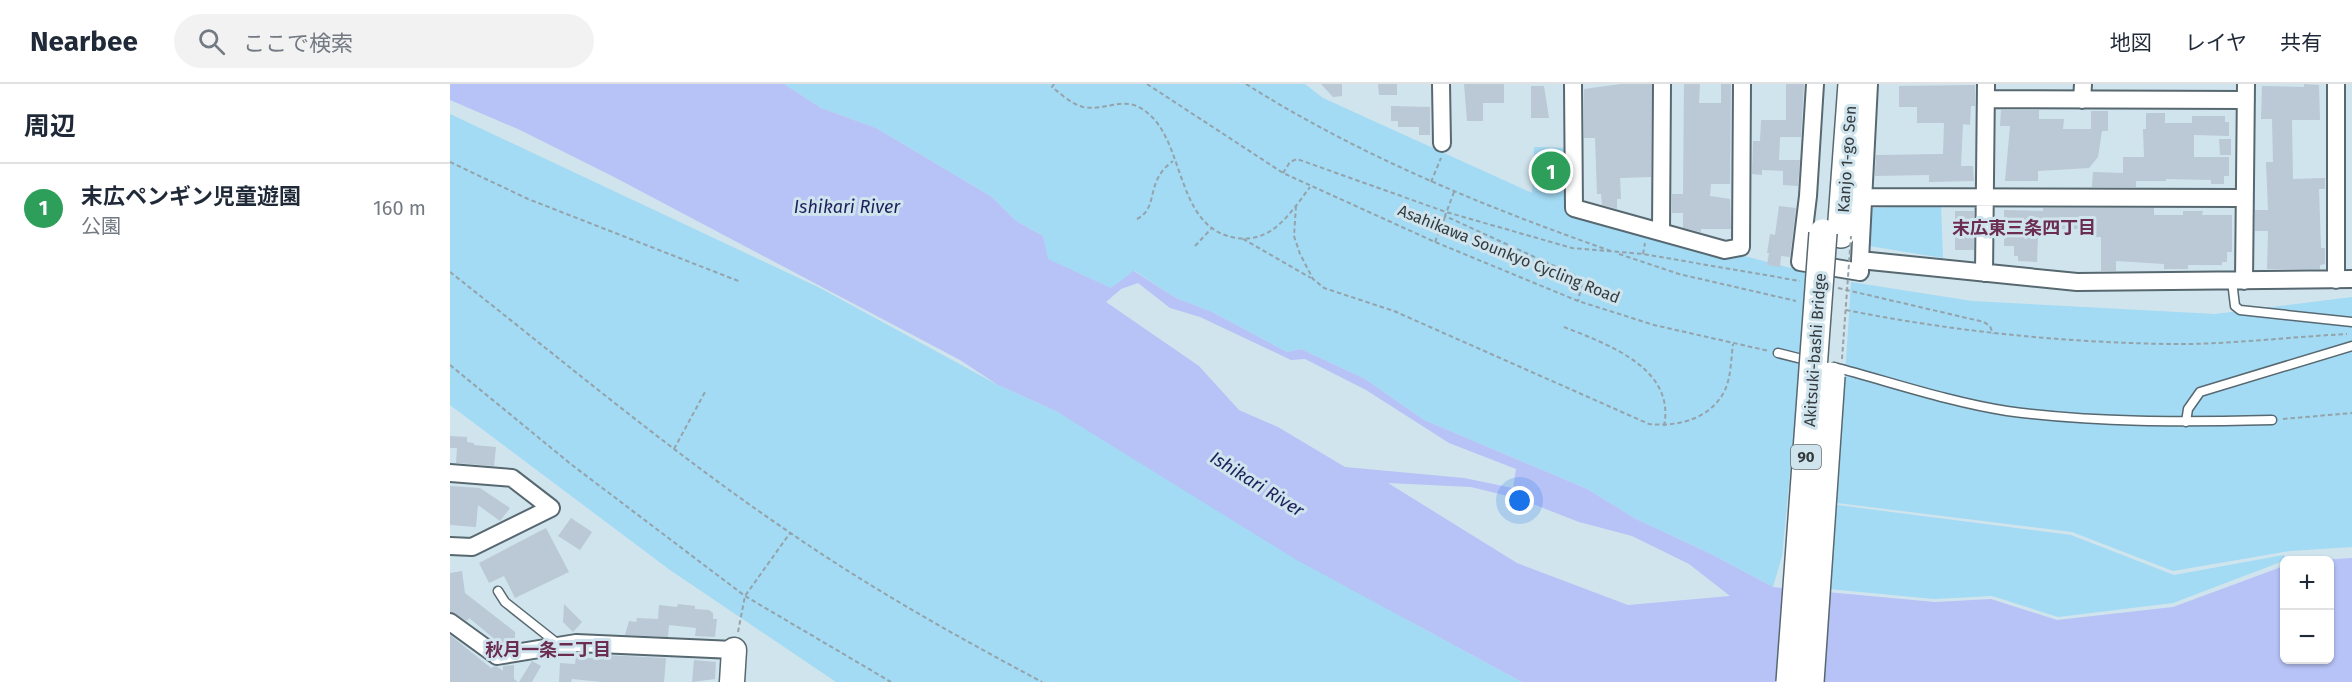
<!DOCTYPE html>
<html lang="ja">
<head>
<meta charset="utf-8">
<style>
  :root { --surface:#fff; --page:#f2f2f3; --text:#1f2937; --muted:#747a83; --line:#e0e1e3; --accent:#a52576 }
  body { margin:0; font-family:"Fira Sans","Noto Sans JP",sans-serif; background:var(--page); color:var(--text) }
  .controls { position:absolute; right:18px; bottom:18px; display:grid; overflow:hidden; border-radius:9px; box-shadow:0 2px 4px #0004 }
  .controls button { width:54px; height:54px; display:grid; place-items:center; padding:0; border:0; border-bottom:2px solid var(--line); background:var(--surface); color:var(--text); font:30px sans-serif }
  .you { position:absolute; left:1070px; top:417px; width:21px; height:21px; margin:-15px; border:4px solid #fff; border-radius:50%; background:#1a73e8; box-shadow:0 0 0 9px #1a73e833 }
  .badge { display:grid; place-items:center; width:39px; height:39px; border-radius:50%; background:var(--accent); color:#fff; font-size:20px; font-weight:700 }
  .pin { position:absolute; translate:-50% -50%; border:3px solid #fff; box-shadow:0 2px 6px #0006 }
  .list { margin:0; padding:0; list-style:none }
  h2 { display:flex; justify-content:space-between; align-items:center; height:78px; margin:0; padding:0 24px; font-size:26px }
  h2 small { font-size:20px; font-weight:400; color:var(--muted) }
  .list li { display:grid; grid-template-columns:39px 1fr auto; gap:18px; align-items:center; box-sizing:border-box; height:90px; padding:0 24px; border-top:2px solid var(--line) }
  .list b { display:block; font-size:22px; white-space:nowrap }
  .list p { margin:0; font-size:20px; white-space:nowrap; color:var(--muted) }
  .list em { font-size:20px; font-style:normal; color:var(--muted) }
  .icon { flex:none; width:33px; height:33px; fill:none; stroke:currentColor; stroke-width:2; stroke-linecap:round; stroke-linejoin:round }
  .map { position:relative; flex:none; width:1902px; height:598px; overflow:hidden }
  header { display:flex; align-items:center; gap:36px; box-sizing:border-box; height:84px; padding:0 30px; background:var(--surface); border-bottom:2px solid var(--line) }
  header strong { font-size:28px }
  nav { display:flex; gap:33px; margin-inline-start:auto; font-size:21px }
  .search { width:420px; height:54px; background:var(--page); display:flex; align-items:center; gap:15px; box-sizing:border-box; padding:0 21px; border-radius:33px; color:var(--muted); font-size:22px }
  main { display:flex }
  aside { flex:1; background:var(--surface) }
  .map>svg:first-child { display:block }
</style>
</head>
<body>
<header>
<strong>Nearbee</strong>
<div class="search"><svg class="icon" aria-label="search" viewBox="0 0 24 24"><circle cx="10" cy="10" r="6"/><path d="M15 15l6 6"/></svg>ここで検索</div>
<nav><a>地図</a><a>レイヤ</a><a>共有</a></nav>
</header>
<main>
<aside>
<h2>周辺<small></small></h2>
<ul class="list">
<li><span class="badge" style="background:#2e9e5b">1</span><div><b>末広ペンギン児童遊園</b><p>公園</p></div><em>160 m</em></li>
</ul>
</aside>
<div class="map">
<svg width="1902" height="598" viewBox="0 0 1902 598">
  <rect width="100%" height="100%" fill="#d0e4ed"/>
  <path fill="#a3daf4" d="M 334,0 L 855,0 L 873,14 L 1082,109 L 1084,63 L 1119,64 L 1121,127 L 1356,188 L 1350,287 L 1332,472 L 1323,503 L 1261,470 L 1186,435 L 1137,405 L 974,336 L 915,295 L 851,265 L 837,268 L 762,228 L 726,214 L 685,187 L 661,204 L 597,175 L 593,152 L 566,137 L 542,113 L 426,44 L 371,24 Z
    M 0,30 L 370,204 L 548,301 L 606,327 L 963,539 L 1072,598 L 386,598 L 220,486 L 0,321 Z
    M 1491,121 L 1493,174 L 1419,162 L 1422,124 Z
    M 1401,198 L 1522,217 L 1765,230 L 1902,213 L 1902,463 L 1840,467 L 1723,487 L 1622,448 L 1387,419 Z
    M 1387,421 L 1621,451 L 1724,491 L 1834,471 L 1836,476 L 1723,519 L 1608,533 L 1542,512 L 1484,515 L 1379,505 Z"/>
  <path fill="#b7c2f6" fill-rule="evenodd" d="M 0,0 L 334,0 L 371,24 L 426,44 L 542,113 L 566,137 L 593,152 L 598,175 L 661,204 L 684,187 L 726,214 L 762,228 L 837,268 L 851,265 L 915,295 L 974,336 L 1137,405 L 1186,435 L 1261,470 L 1323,503 L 1485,518 L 1541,515 L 1607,536 L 1723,523 L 1834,482 L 1834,576 L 1880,576 L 1880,476 L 1871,476 L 1902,474 L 1902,598 L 1072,598 L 845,475 L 606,327 L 548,301 L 510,276 L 164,93 L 70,46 L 0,16 ZM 688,199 L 720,224 L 750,233 L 841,276 L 855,275 L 916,306 L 999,359 L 1066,385 L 1063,404 L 1014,394 L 895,383 L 828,343 L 789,326 L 749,282 L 656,218 L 671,205 ZM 938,399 L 1021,403 L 1070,415 L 1129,438 L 1182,452 L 1239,480 L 1280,512 L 1178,521 L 1067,479 Z"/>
  <path fill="#bbc8d6" d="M 871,0 L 892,0 L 892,12 L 883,13 Z
    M 928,0 L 947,0 L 947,11 L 929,11 Z
    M 1014,0 L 1054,0 L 1054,19 L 1033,19 L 1033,37 L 1017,37 Z
    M 1171,0 L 1202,0 L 1201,93 L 1170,94 L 1171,115 L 1167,115 L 1167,125 L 1152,121 L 1151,110 L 1147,110 L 1145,54 L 1134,54 L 1134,5 Z
    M 1234,0 L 1250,0 L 1249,19 L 1271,19 L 1271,0 L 1281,0 L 1280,100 L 1261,100 L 1260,112 L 1280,115 L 1281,145 L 1251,145 L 1251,148 L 1233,144 L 1233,129 L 1222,129 L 1222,110 L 1233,110 Z
    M 1336,0 L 1354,0 L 1351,53 L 1330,53 L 1329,76 L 1350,76 L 1348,102 L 1333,101 L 1333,87 L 1312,86 L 1312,91 L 1302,90 L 1303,57 L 1310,57 L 1311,36 L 1336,36 Z
    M 1854,0 L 1869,1 L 1870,36 L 1842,36 L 1843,95 L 1875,94 L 1875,105 L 1869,105 L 1871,164 L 1875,164 L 1875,180 L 1870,181 L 1870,185 L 1817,185 L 1818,147 L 1805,147 L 1805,126 L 1818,126 L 1816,78 L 1823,78 L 1822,35 L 1811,35 L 1812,2 L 1854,3 Z
    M 1525,1 L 1525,22 L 1521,22 L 1520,41 L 1513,40 L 1511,82 L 1523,82 L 1524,97 L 1479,98 L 1479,91 L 1425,92 L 1426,71 L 1493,70 L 1494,39 L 1467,39 L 1467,23 L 1449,23 L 1449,2 Z
    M 1081,2 L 1094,2 L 1099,34 L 1081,34 Z
    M 941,22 L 980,23 L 980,51 L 969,51 L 969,43 L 948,43 L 948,37 L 941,37 Z
    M 1551,26 L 1589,26 L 1589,35 L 1614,35 L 1613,45 L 1641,45 L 1641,27 L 1658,27 L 1658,47 L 1652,47 L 1648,73 L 1639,84 L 1588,87 L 1588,97 L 1555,97 L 1560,42 L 1550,42 Z
    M 1696,29 L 1715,29 L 1715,39 L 1742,39 L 1742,32 L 1775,32 L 1775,38 L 1779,38 L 1779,52 L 1744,51 L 1744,73 L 1779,73 L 1779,92 L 1774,92 L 1774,100 L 1761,100 L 1761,96 L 1716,95 L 1716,97 L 1686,97 L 1686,103 L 1642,103 L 1643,88 L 1673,89 L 1673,73 L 1694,73 L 1693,45 L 1696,45 Z
    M 1769,55 L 1781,55 L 1781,71 L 1770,71 Z
    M 1329,122 L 1346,124 L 1340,173 L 1331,172 L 1330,183 L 1317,181 L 1319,169 L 1317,169 L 1320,150 L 1325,151 Z
    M 1593,124 L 1704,124 L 1704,131 L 1733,131 L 1733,127 L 1753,127 L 1752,131 L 1782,131 L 1782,168 L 1777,168 L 1777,178 L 1772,178 L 1772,181 L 1738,181 L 1738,185 L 1714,185 L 1714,180 L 1666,177 L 1666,187 L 1651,187 L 1651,153 L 1632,153 L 1632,145 L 1608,145 L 1608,152 L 1588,152 L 1587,178 L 1568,177 L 1568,172 L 1564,172 L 1564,162 L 1554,162 L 1554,126 L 1593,127 Z
    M 1505,127 L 1524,127 L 1524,166 L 1505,166 Z
    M 0,352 L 17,353 L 17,358 L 24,359 L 24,361 L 46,363 L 44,382 L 6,379 L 7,364 L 0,364 Z
    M 0,402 L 30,404 L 60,424 L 50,437 L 28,421 L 26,443 L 0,441 Z
    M 121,434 L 142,448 L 130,466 L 108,452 Z
    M 96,444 L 119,488 L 65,514 L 54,492 L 39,499 L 29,479 Z
    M 12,487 L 15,509 L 65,548 L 65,558 L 52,561 L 19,534 L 17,537 L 0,528 L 0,489 Z
    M 114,520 L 132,538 L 123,548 L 113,538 Z
    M 228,520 L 245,522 L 245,525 L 259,526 L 263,529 L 263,535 L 267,535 L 265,553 L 245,552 L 246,544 L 219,541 L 218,553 L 175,551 L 179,537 L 186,538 L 187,534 L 208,535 L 209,521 L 227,523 Z
    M 0,551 L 41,584 L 46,582 L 53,587 L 53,582 L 64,581 L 64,595 L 68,598 L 0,598 Z
    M 155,571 L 216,574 L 214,598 L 152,598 L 122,595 L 121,598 L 109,598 L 110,579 L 125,580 L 126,573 L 154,575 Z
    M 244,576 L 266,578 L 265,595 L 242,598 Z
    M 82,577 L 91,582 L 82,598 L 69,598 Z"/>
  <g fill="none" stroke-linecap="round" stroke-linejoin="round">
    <defs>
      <path id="lane" d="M 1782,197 L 1785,222 L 1790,226 L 1902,238
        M 1328,269 L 1360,277
        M 1384,283 C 1441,298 1499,318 1557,327 C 1645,339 1734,338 1822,336
        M 1736,338 L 1738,325 L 1750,308 L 1902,262
        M 48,507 L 55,518 L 108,560"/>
      <path id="street" d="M 991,0 L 992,59
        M 1123,0 L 1124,124 L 1275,166 L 1291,163 L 1292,0
        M 1365,0 L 1358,112 L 1350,178 L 1410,188 L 1410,176
        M 1419,0 L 1410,176 L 1627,198 L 1902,195
        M 1886,0 L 1886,196
        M 1536,15 L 1796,16
        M 1632,16 L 1633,0
        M 1414,113 L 1794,114
        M 1211,148 L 1212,0
        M 1534,189 L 1536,0
        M 1794,197 L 1796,0
        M 0,389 L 62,394 L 101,424 L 22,463 L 0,462
        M 0,538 L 47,572 L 126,559 L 284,566"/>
      <path id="secondary" d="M 282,598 L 284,566"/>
      <path id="primary" d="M 1391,150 L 1402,0"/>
    </defs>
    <use href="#lane" stroke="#576870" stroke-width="11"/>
    <use href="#street" stroke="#576870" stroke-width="20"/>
    <use href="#secondary" stroke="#576870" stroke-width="27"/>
    <use href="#primary" stroke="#576870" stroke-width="30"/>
    <path stroke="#94a3aa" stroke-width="2" stroke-dasharray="4.5 3" stroke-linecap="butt" d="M 604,0 L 602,3 C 611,10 621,20 633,23 C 659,28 676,7 702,33 C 735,66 728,146 787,154 C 823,159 841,128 860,103
      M 697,0 L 833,89 L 985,158 L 1128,217 L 1204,241 L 1319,267
      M 796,0 C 910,72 1035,123 1161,167
      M 0,78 L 78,115 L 291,198
      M 833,89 L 840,78 L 847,75 L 996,128 L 1122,164 L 1193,170 L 1350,197
      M 981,98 L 991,74
      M 1004,108 L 995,132 L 1124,191 L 1132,200 L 1128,217
      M 846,122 L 844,152 L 850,170 L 863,195 L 874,204 L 944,227 L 1199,340 C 1228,343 1261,335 1275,306 C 1281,293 1281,275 1283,260
      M 687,135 C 710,123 694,98 723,77
      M 793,155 L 861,194
      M 985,158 L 995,133
      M 745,162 L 761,145
      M 1169,170 L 1229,190 L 1346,217
      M 1193,170 L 1195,159
      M 0,188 C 112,276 221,368 339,448 C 420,504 506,552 592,598
      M 1388,204 L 1534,238 L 1540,242 L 1543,250
      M 1396,226 C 1501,247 1608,258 1716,260 C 1776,261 1837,253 1897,250
      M 1114,243 C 1157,260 1226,284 1214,342
      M 0,281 L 122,381 L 295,512 L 441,598
      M 1833,335 L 1902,329
      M 224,365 L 255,308
      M 288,548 L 295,512 L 340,449"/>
    <use href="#lane" stroke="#fff" stroke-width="8"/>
    <use href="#street" stroke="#fff" stroke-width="16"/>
    <use href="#secondary" stroke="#fff" stroke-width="24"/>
    <use href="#primary" stroke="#fff" stroke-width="27"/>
    <defs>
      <path id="primary-bridge" d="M 1340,598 L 1373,149
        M 1360,598 L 1381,292"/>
    </defs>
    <use href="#primary-bridge" stroke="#576870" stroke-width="30" stroke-linecap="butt"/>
    <path stroke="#94a3aa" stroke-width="2" stroke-dasharray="4.5 3" stroke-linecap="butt" d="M 1392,275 L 1401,152"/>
    <use href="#primary-bridge" stroke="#fff" stroke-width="27"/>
  </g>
  <g text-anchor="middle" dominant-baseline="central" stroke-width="6" stroke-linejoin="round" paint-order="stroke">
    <rect fill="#d0e4ed" stroke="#626e73" stroke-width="1.5" x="1341" y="361" width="30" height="24" rx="4.5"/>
    <g font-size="15" font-weight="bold" fill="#333b3f">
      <text x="1356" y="373">90</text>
    </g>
    <g font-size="16" fill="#333b3f" stroke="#d0e4ed">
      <text transform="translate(1397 75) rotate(-86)">Kanjo 1-go Sen</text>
      <text transform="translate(1059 170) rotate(22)">Asahikawa Sounkyo Cycling Road</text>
      <text transform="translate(1365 266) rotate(-86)">Akitsuki-bashi Bridge</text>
    </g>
    <g font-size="18" font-style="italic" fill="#1e205c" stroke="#d0e4ed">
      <text x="397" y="123">Ishikari River</text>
      <text transform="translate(807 400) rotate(32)">Ishikari River</text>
    </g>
    <g font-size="18" font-weight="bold" fill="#6b2d51" stroke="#d0e4ed">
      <text x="1574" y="144">末広東三条四丁目</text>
      <text x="98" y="566">秋月一条二丁目</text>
    </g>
  </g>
</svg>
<div class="controls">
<button>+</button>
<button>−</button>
</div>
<div class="you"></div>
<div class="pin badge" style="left:1101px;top:87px;background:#2e9e5b">1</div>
</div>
</main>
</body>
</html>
